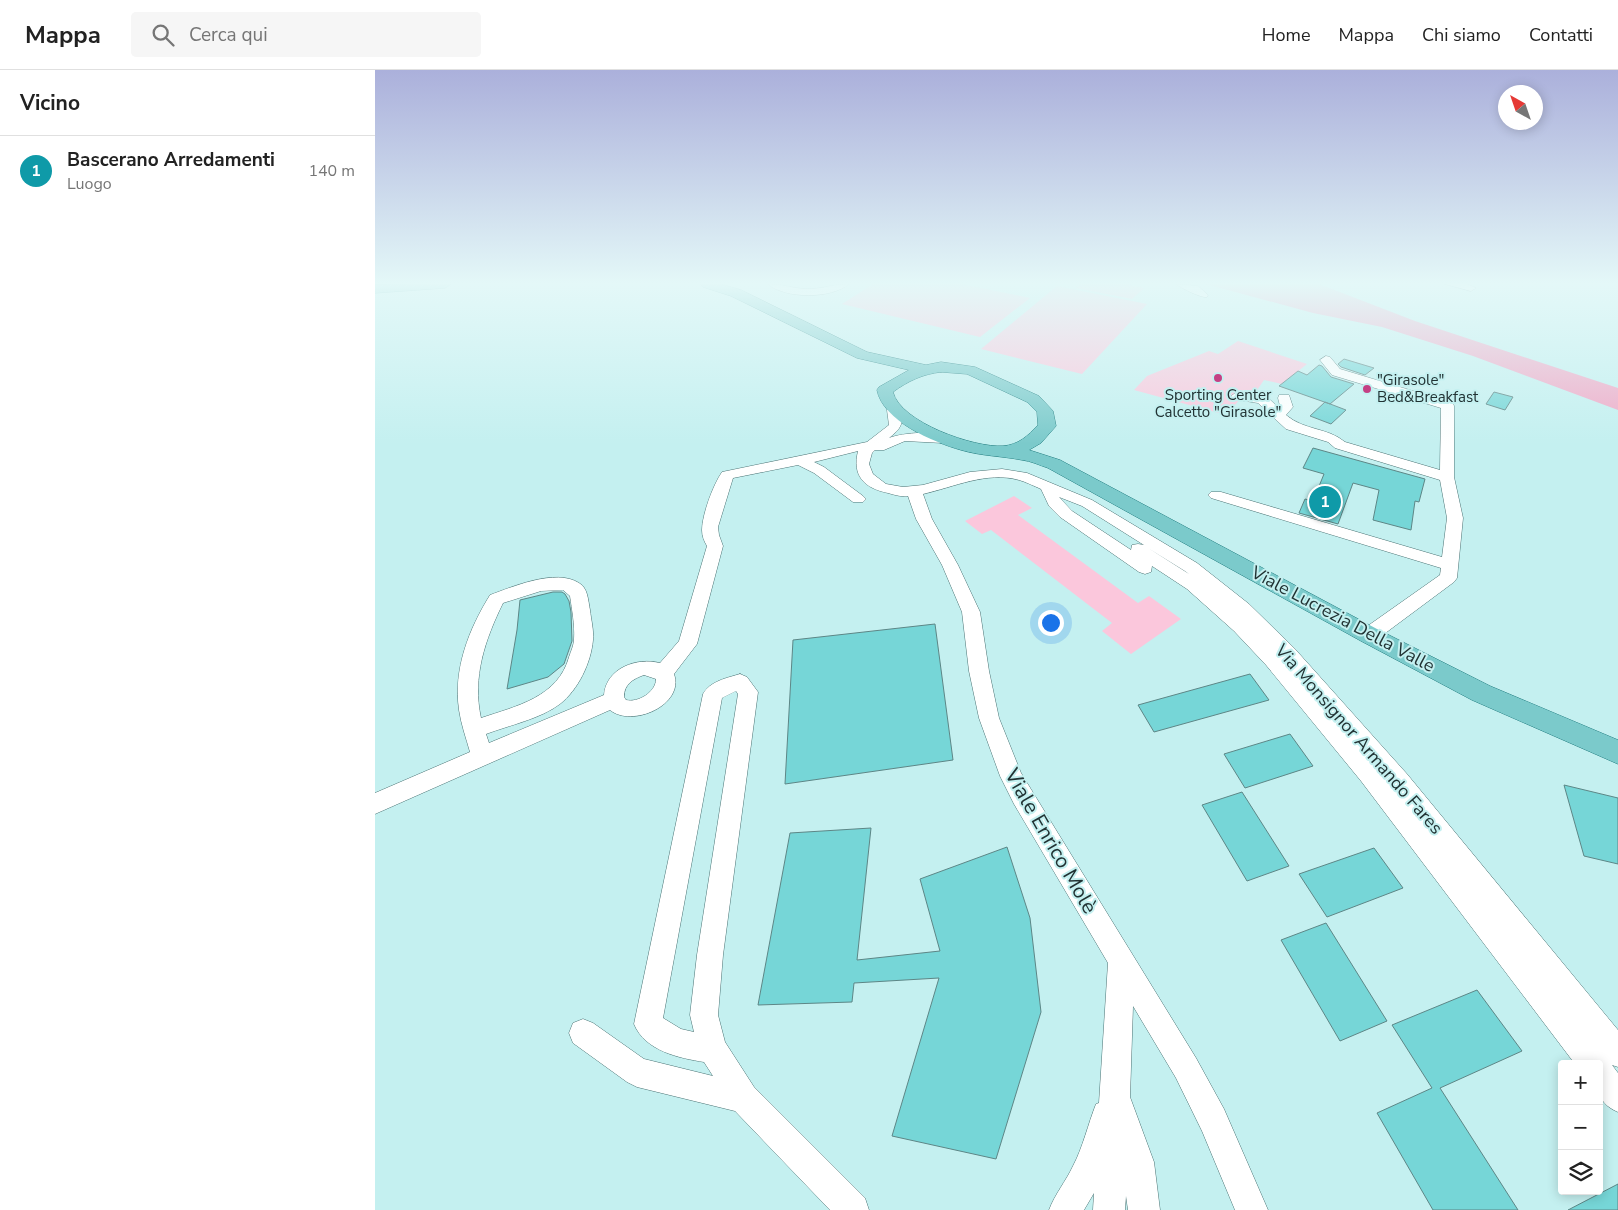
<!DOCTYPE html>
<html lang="it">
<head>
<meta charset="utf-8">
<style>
  :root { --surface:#fff; --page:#f6f6f6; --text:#222; --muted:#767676; --line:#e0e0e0; --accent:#0f766e }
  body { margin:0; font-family:"Nunito Sans",sans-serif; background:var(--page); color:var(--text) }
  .controls { position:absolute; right:15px; bottom:15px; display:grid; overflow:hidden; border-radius:5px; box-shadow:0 2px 12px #0003 }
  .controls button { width:45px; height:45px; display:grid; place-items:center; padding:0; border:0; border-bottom:1px solid var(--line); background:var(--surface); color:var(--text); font:25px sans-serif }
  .compass { position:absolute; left:1123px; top:15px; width:45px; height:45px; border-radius:50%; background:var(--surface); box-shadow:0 2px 12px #0003; rotate:320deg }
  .you { position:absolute; left:675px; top:552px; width:18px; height:18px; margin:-12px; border:4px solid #fff; border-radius:50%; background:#1a73e8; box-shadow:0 0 0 8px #1a73e833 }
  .badge { display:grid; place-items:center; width:32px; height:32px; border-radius:50%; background:var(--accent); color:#fff; font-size:16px; font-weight:700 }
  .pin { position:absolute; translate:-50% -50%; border:2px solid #fff; box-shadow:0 1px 5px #0006 }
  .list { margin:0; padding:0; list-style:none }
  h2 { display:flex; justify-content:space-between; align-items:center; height:65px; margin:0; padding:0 20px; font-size:21px }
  h2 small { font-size:16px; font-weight:400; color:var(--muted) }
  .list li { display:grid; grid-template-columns:32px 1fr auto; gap:15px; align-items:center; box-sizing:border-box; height:70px; padding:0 20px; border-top:1px solid var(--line) }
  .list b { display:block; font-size:19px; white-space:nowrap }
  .list p { margin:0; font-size:16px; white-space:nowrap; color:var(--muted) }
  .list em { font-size:16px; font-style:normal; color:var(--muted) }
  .icon { flex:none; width:28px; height:28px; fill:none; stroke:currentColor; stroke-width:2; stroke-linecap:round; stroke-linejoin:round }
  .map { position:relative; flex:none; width:1243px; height:1140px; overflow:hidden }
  header { display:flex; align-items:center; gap:30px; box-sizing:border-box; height:70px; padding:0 25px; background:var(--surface); border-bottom:1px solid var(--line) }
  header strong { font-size:24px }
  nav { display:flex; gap:28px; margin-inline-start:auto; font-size:18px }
  .search { width:350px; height:45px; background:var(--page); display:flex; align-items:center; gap:12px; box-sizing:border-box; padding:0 18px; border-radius:5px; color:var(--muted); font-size:19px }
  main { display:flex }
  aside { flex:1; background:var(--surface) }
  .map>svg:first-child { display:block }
</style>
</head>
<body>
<header>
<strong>Mappa</strong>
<div class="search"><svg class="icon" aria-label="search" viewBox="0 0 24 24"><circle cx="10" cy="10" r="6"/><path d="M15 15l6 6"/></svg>Cerca qui</div>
<nav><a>Home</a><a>Mappa</a><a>Chi siamo</a><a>Contatti</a></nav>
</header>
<main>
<aside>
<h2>Vicino<small></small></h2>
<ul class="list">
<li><span class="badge" style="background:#0f9aa8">1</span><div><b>Bascerano Arredamenti</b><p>Luogo</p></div><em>140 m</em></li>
</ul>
</aside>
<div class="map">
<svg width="1243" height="1140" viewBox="0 0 1243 1140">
  <rect width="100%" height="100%" fill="#c4f0f0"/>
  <path fill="#fbc7dc" d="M 498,214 L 587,214 L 655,228 L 605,267 L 467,234 Z
    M 705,214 L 752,214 L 769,218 L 757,229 L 701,218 Z
    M 682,216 L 772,234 L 707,304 L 606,279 Z
    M 863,271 L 932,294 L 907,314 L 889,310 L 880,323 L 868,320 L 867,327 L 851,345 L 759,320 L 772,306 L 834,281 L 843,284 Z
    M 639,426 L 657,438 L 643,445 L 763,533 L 774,526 L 806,549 L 756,584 L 727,561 L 737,553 L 616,460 L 607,464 L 590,451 Z"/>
  <path fill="#f0a9c7" d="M 831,214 L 944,214 L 1040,251 L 1243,318 L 1243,340 L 1098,286 L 1007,257 L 938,243 Z"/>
  <path fill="#76d6d7" stroke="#5d8686" d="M 969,289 L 999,298 L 990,305 L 966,297 L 963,294 Z
    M 944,295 L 947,296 L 956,307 L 979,314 L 955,334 L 904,316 L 923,301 L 932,305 Z
    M 1119,322 L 1138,327 L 1130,340 L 1111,334 Z
    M 950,332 L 971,340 L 956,354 L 935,346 Z
    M 938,378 L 1050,409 L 1044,432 L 1040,431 L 1036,460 L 998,450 L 1004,420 L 978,413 L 963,454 L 924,443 L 930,429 L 938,431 L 949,404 L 928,398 Z
    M 178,522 L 187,522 L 190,524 L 194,531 L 196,542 L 197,571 L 189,594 L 173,607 L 132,619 L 142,560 L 145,530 Z
    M 560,554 L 578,690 L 410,714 L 418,570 Z
    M 875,604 L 894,630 L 779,662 L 763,635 Z
    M 915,664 L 938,696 L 870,718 L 849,684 Z
    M 1189,715 L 1243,728 L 1243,794 L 1209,786 Z
    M 867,722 L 914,796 L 872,811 L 827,735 Z
    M 496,758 L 482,890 L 565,881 L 545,809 L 632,777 L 655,848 L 666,942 L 621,1089 L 517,1066 L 564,908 L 479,913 L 477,932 L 383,935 L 415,763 Z
    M 999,778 L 1028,818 L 952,847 L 924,804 Z
    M 951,853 L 1012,951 L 965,971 L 906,870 Z
    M 1102,920 L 1147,981 L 1065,1018 L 1143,1140 L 1058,1140 L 1002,1043 L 1057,1018 L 1017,955 Z
    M 1243,1114 L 1243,1140 L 1193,1140 Z"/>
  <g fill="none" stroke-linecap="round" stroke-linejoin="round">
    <defs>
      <path id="minor" d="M 393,214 C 407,214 420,219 433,219 C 447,219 460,214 474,214 C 456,229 410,229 393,214 Z
        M 801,214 L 823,216 L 833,225 L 832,227 C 826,228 806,218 801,214 Z
        M 1070,214 L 1092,214 L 1101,218 L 1096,221 Z
        M 951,286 L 955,287 L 965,299 L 1078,333 L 1079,336 L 1079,407 L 1088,448 L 1082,508 L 1079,512 L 1001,570 L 994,572 L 987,570 L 985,565 L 987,560 L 1065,505 L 1066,498 L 836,428 L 833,425 L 836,422 L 846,422 L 1067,487 L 1072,448 L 1065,410 L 960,378 L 953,372 L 911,359 L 883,333 L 858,329 L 856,326 L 862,322 L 892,327 L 904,338 L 905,336 L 903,328 L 904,325 L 914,325 L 918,337 L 911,345 C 930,361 952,357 970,372 L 1065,400 L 1066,338 L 957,305 L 945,290 Z
        M 519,336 L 526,340 C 529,355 525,359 514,368 C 526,363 567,359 575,369 L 568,373 L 530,371 L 509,380 L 500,380 L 497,383 L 494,394 L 498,404 L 511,414 L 528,417 L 548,415 L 595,402 L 627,399 L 652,403 L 717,430 L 822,493 L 874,534 L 920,579 L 1032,704 L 1243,960 L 1243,997 L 1237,995 L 1243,1003 L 1243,1042 C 1219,1032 1224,1016 1224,994 L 1200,994 L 986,711 L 891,595 L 859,561 L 812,519 L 777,496 L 776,502 L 770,504 L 764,502 L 685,447 L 674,436 L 666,419 C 659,416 651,412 644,410 C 612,401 579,417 548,424 L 557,449 L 583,495 L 605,542 L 614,601 L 624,648 L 646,703 L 821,988 L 849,1039 L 893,1140 L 860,1140 L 827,1061 L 801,1008 L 758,936 L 755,1027 L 779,1092 L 785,1140 L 753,1140 L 751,1126 L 750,1140 L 718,1140 L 719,1123 L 709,1140 L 674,1140 C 680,1124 691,1111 698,1096 C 708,1077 713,1054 721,1034 L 724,1033 L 733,893 L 639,734 L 625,706 L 604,648 L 594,601 L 587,542 L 567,495 L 541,449 L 533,426 C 526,427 520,425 513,423 C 489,418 477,406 483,381 L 439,392 L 449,397 L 488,426 L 491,429 L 488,432 L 478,432 L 439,403 L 423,395 L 358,408 L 343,457 L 344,465 L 348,476 L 322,574 L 299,604 C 310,635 257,658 235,640 L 0,744 L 0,723 L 95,682 C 91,668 86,654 84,640 C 78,599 94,559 115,525 C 137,517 181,498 204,513 C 213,518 213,530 215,540 C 216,549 219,561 218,570 C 216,593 203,620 185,634 C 165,649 135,655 111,664 L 114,673 L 229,625 C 231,598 262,587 285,593 L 304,571 L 332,476 C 329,471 327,466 327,460 C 327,445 338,415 347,402 L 492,372 L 514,355 L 512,340 ZM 684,427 L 707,436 L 769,475 L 763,474 L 757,475 L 756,480 L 697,441 ZM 773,478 L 810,501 L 814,504 ZM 188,520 L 195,526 C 197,540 200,555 199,569 C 199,575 196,581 194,587 C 183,627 142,636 106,648 C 97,607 110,570 128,533 L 166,521 ZM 269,605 L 281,609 C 281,622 263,633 251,630 L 249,627 C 249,614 258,609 269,605 Z
        M 365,604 L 372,607 L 383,622 L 348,885 L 343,945 L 350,972 L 379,1017 L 490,1128 L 494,1140 L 455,1140 L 360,1041 L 262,1017 L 252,1012 L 198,973 L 194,963 L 198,953 L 208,949 L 218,953 L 269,989 L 338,1006 L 329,992 C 304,988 270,981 259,954 L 328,624 C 335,611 352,608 365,604 ZM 361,621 L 363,624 L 322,885 L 315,945 L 319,962 L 306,959 L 288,948 L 347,628 Z"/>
      <path id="major" d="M 76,214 L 70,218 L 0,223 L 0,215 Z
        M 326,214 L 346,214 L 366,220 L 492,282 L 551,295 L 566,292 L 600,297 L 664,326 L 678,341 L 681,356 L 666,373 L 654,380 L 685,390 L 1002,559 L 1115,616 L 1243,670 L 1243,694 L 1097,630 L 986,571 L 673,398 C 664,395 656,391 647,390 C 627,386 606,386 586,380 C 558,372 508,351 502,320 L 504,317 L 534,300 L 482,288 L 356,226 L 328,217 ZM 566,302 L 592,304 L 652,332 L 662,342 L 663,355 C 653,366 643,375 628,376 C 599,378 525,352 518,322 C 533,311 548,304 566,302 Z"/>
    </defs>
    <use href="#minor" stroke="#4b7374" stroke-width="1"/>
    <use href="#major" stroke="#227d80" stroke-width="1"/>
    <use href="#minor" fill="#fff" fill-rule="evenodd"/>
    <use href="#major" fill="#7bcacb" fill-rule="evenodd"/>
  </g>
  <linearGradient id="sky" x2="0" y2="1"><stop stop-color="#abb0db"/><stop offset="0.57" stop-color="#e4f8f8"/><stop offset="1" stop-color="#e4f8f8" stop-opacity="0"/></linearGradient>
  <rect width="1243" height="374" fill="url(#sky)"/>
  <g fill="#c44084" stroke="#c4f0f0" stroke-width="2">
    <circle cx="843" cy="308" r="5"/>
    <circle cx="992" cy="319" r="5"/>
  </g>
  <g text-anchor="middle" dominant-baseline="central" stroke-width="4" stroke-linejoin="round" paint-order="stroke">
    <g font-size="15" fill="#213233" stroke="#c4f0f0" text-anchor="start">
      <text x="1002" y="310">"Girasole"<tspan x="1002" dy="17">Bed&amp;Breakfast</tspan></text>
      <text x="843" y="325" text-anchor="middle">Sporting Center<tspan x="843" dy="17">Calcetto "Girasole"</tspan></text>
    </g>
    <g font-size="18" fill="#213233" stroke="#c4f0f0">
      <text transform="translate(968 549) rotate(28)">Viale Lucrezia Della Valle</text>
      <text transform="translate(984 669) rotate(49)">Via Monsignor Armando Fares</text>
    </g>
    <g font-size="21" fill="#213233" stroke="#c4f0f0">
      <text transform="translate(676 771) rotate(60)">Viale Enrico Molè</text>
    </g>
  </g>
</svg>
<div class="controls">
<button>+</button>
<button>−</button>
<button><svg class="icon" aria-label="layers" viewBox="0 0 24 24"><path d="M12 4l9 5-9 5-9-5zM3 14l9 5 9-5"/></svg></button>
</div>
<svg class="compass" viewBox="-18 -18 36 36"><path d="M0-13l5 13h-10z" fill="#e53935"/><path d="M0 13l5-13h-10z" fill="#767676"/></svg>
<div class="you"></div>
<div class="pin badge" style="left:950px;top:432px;background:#0f9aa8">1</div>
</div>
</main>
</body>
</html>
